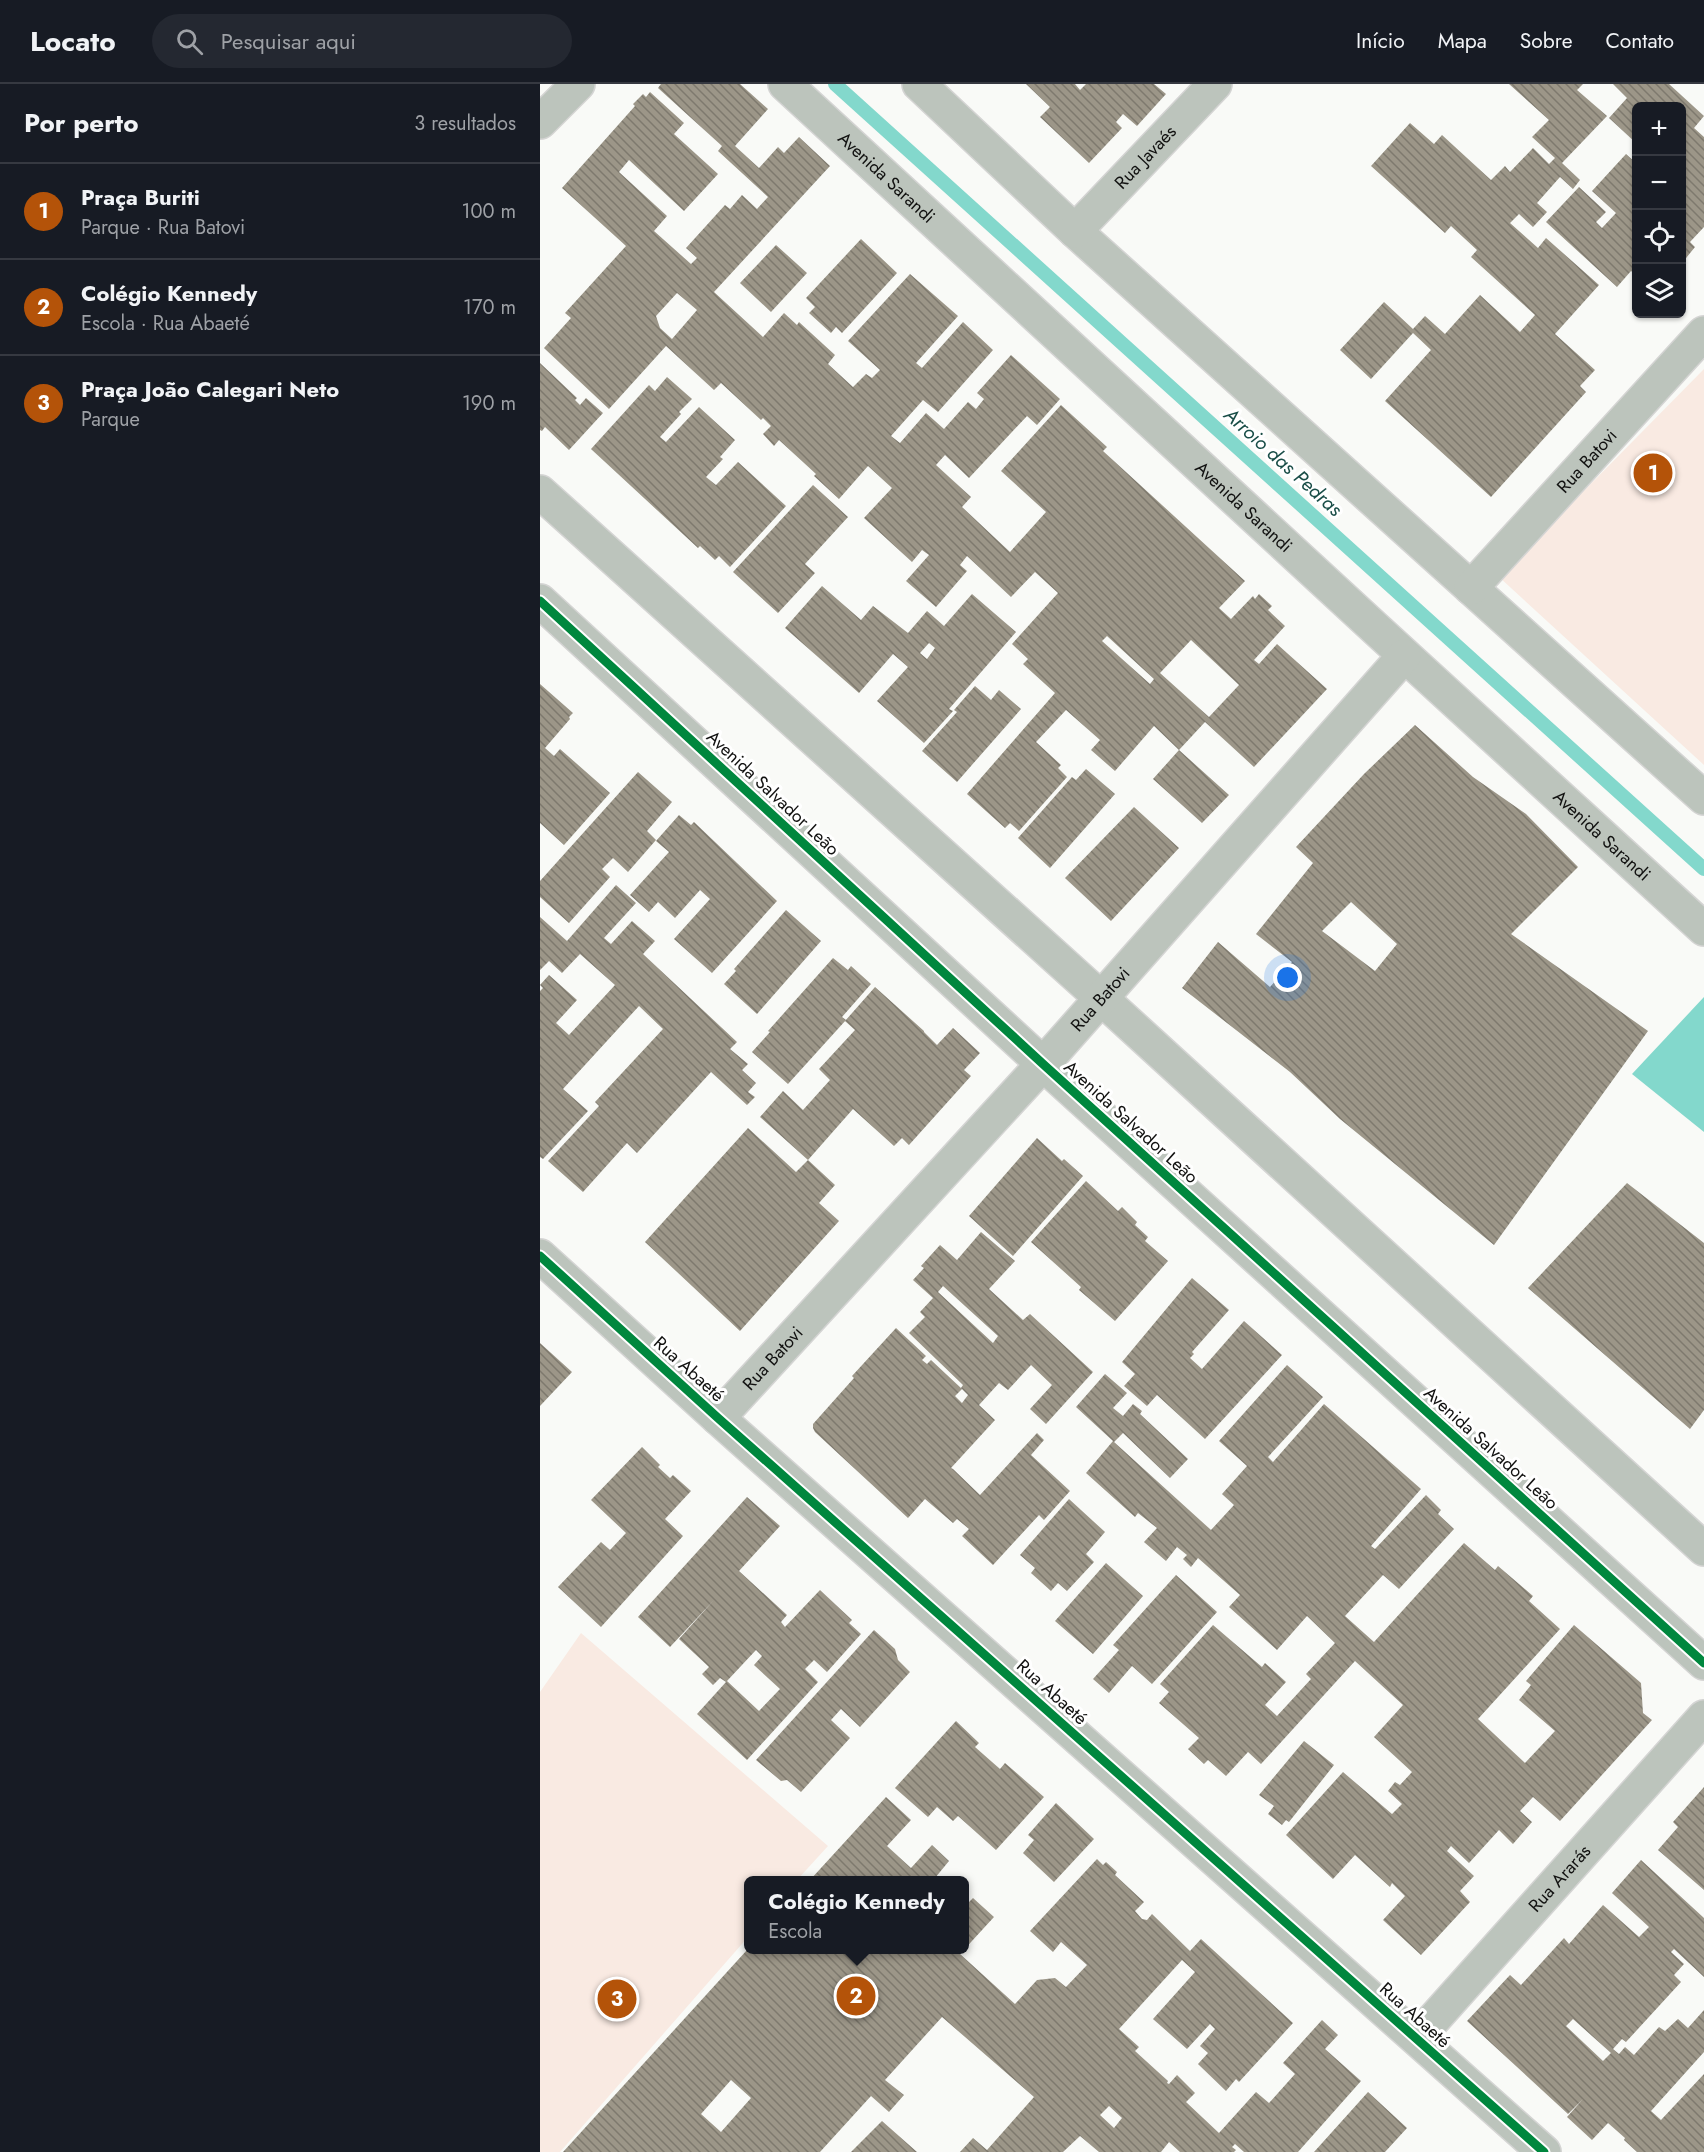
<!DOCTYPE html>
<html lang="pt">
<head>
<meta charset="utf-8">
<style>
  :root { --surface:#171b24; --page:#242831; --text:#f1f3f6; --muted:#9ea1a6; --line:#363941; --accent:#b45309 }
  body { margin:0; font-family:Jost,sans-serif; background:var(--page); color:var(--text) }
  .controls { position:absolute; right:18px; top:18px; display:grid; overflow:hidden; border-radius:9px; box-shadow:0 2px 4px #0004 }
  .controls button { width:54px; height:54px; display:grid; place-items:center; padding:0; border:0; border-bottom:2px solid var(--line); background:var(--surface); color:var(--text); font:30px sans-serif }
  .you { position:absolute; left:748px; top:894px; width:21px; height:21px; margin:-15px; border:4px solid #fff; border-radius:50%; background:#1a73e8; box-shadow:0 0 0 9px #1a73e833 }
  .badge { display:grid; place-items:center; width:39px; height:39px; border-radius:50%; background:var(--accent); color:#fff; font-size:20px; font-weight:700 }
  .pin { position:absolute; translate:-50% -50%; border:3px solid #fff; box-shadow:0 2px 6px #0006 }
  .popup { position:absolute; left:204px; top:1792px; width:225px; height:78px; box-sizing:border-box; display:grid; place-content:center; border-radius:9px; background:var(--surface); filter:drop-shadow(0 2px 4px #0005); font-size:20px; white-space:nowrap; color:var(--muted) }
  .popup b { font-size:22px; color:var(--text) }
  .popup::after { content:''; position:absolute; left:50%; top:100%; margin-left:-12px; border:12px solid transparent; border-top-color:var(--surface) }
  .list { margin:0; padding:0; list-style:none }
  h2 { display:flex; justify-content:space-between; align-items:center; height:78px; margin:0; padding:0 24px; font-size:26px }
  h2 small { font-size:20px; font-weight:400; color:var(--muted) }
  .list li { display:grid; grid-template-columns:39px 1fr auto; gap:18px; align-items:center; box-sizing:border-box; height:96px; padding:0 24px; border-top:2px solid var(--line) }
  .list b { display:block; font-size:22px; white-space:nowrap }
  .list p { margin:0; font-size:20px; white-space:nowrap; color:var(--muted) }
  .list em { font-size:20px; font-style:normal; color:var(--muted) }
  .icon { flex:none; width:33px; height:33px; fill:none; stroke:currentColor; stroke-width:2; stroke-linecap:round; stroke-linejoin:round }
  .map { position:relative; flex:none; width:1164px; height:2068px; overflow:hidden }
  header { display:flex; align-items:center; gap:36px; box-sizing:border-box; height:84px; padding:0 30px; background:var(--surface); border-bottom:2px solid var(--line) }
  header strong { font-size:28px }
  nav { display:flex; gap:33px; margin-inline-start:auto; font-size:21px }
  .search { width:420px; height:54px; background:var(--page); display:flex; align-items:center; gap:15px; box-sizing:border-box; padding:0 21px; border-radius:33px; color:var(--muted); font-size:22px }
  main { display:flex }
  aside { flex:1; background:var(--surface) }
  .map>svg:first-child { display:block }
</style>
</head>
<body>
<header>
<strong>Locato</strong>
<div class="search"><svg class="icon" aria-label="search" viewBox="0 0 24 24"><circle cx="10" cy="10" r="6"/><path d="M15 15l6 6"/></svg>Pesquisar aqui</div>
<nav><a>Início</a><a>Mapa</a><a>Sobre</a><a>Contato</a></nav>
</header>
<main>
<aside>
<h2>Por perto<small>3 resultados</small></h2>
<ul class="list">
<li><span class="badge">1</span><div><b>Praça Buriti</b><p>Parque · Rua Batovi</p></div><em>100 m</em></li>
<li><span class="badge">2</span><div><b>Colégio Kennedy</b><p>Escola · Rua Abaeté</p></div><em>170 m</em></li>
<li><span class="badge">3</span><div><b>Praça João Calegari Neto</b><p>Parque</p></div><em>190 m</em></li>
</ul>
</aside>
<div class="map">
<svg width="1164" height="2068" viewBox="0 0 1164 2068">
  <defs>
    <pattern id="building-back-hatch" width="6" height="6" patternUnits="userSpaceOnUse" patternTransform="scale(1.5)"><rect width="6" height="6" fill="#9c9688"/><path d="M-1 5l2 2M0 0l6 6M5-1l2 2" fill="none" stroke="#7e796e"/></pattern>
  </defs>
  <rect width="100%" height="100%" fill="#f9faf7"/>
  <path fill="#f9eae2" d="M 1164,285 L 1164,681 L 959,493 Z
    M 41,1549 L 288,1762 L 257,1796 L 208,1796 L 208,1853 L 20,2068 L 0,2068 L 0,1608 Z"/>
  <path fill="#83d8cc" d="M 1164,913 L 1164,1048 L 1092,990 Z"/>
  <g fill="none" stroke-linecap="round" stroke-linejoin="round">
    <path stroke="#83d8cc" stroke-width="14" d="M 295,0 L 1164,785"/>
  </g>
  <path fill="url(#building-back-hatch)" fill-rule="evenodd" d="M 121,0 L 200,0 L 228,25 L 195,62 L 219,84 L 238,63 L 244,69 L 259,53 L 290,82 L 174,208 L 223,253 L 244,229 L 257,241 L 259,238 L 295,271 L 288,280 L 313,303 L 326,290 L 332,294 L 340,286 L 308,257 L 370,190 L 418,232 L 376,279 L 382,284 L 423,238 L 453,266 L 398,328 L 383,316 L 351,352 L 360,359 L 386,329 L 404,345 L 428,318 L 436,325 L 444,315 L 437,309 L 471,271 L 520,315 L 497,341 L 487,332 L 429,394 L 405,371 L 396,381 L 431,413 L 422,423 L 470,468 L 506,428 L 461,387 L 521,321 L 567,363 L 563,367 L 705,497 L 679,524 L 691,535 L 713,512 L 715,515 L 719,510 L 732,522 L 728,526 L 745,542 L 714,576 L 719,580 L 737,560 L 787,605 L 714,683 L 665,638 L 639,666 L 614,642 L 575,687 L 551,666 L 560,656 L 526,626 L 496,658 L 521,681 L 518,684 L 527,693 L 479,747 L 470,739 L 465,744 L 427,710 L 515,609 L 483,580 L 488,575 L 472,560 L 518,509 L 495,488 L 471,513 L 427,472 L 420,481 L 427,487 L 396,523 L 366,497 L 389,471 L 382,466 L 372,478 L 324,434 L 352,404 L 328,382 L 299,415 L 274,392 L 276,390 L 239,356 L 234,362 L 223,350 L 231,342 L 223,334 L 221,336 L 181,299 L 174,306 L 126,262 L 69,325 L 4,264 L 31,234 L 25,229 L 86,162 L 22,104 L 95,22 L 93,20 L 103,10 L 106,13 L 110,8 L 144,39 L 134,50 L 178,90 L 144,127 L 89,76 L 79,88 L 127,132 L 114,147 L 151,180 L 157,174 L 146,164 L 185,121 L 190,125 L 202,111 L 217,125 L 228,113 L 178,67 L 182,62 L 118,4 ZM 137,209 L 157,226 L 132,255 L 120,244 L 116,232 ZM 567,552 L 614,595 L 610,600 L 562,557 ZM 651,556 L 699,601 L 669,633 L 620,589 Z
    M 486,0 L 535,0 L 540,6 L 546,0 L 614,0 L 626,10 L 597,42 L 583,30 L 576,38 L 582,44 L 549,79 L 500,33 L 510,23 Z
    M 969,0 L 1043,0 L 1037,6 L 1067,32 L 1022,79 L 1040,96 L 1033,105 L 1020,93 L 997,119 L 1007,128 L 993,143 L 979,130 L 970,139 L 998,164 L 1006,154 L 1059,201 L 1015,250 L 1055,286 L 1040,302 L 1046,308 L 951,413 L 845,317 L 891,266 L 873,249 L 831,295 L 800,266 L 844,218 L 873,245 L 885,232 L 905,250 L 940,211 L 980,248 L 995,231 L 931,173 L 937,166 L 911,142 L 905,149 L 831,82 L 870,39 L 894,60 L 902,51 L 951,96 L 965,82 L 970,88 L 993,64 L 1009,80 L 1015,74 L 992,53 L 1009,36 Z
    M 1073,0 L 1129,0 L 1164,32 L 1154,44 L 1164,53 L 1164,143 L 1150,158 L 1155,163 L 1142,179 L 1142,103 L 1143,101 L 1142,100 L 1142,22 L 1096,22 L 1096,59 L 1069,34 L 1087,14 Z
    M 1086,70 L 1096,79 L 1096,189 L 1095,190 L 1091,187 L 1077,203 L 1006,138 L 1039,103 L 1066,128 L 1056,138 L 1062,144 L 1076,129 L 1052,107 Z
    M 321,155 L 357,189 L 302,249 L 296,243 L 291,249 L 269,229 L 275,223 L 266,214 Z
    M 236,161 L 267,189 L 231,228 L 200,199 Z
    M 0,279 L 37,314 L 35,316 L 40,321 L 46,314 L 63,329 L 29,366 L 5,343 L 2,347 L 0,346 Z
    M 127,293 L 152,315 L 139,328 L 141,330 L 120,353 L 126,358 L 159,323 L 195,356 L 180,373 L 183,375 L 166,393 L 176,401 L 198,378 L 246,422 L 190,483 L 179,472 L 175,476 L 160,462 L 158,464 L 51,365 L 109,301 L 115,307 Z
    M 273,401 L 308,433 L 265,480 L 275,489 L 238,529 L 193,488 Z
    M 282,502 L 321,536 L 333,522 L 368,549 L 387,527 L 404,542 L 432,510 L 476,548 L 409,625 L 413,627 L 384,659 L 337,617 L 368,583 L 353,570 L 319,609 L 245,544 ZM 389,559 L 395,564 L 387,575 L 380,569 Z
    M 0,600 L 33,629 L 29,633 L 30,635 L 5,664 L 14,672 L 20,665 L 70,709 L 24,761 L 0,739 Z
    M 435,602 L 451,616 L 459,606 L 481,625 L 417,698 L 382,667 L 417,628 L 414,626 Z
    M 875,641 L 933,693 L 986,730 L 1038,783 L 971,850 L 1108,947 L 954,1161 L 800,1035 L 750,988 L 642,904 L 678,858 L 730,903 L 752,878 L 716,850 L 773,779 L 756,763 L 824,690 ZM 811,818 L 857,860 L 835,887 L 782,847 Z
    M 639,666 L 689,711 L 662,739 L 613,695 Z
    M 546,685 L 575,710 L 510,784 L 478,754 L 532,693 L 536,696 Z
    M 98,688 L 132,718 L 107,747 L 116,756 L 88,788 L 73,774 L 62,785 L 70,793 L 29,839 L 0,813 L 0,797 Z
    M 594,723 L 639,764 L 571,837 L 525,794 Z
    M 139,731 L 151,741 L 154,738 L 237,817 L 172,889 L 134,855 L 170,815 L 160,806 L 135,834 L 118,818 L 109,828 L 90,811 L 129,768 L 116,757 Z
    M 76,801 L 96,819 L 64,854 L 71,860 L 92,837 L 115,857 L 103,870 L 197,958 L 190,965 L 208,980 L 202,986 L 216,999 L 208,1008 L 215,1013 L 207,1021 L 171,988 L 97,1069 L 87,1059 L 43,1108 L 8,1077 L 59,1022 L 55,1018 L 123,945 L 99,922 L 23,1005 L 48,1027 L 3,1075 L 0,1073 L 0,907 L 3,904 L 0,901 L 9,891 L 37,916 L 16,939 L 29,951 L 75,901 L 40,870 L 22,889 L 9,877 L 0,886 L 0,833 L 27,857 Z
    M 246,826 L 281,857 L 217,930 L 184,900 L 196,887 L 194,885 Z
    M 293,874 L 308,886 L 311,882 L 331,900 L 302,933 L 306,936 L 248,1000 L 212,968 L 230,948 L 228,947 Z
    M 335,903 L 384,947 L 384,948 L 397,961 L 413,944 L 440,969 L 424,986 L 431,992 L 369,1061 L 362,1054 L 354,1062 L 313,1025 L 268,1076 L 220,1033 L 243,1007 L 263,1026 L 290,996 L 279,985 L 315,946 L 305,937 Z
    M 208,1044 L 256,1088 L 268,1076 L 295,1101 L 279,1119 L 299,1137 L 200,1247 L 105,1158 Z
    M 497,1054 L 522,1077 L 524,1075 L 543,1092 L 473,1172 L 429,1132 Z
    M 546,1097 L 578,1127 L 582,1123 L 597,1138 L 595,1141 L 608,1153 L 605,1157 L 628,1177 L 575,1237 L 539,1206 L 541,1203 L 491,1158 Z
    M 1087,1099 L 1164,1159 L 1164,1326 L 1150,1345 L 988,1204 Z
    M 441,1148 L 475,1177 L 449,1205 L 483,1236 L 490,1230 L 553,1288 L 506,1340 L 490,1325 L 512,1301 L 491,1281 L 468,1306 L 459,1299 L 439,1321 L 455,1336 L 411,1384 L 413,1385 L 440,1411 L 497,1349 L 504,1356 L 491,1371 L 530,1407 L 504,1436 L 499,1431 L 453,1481 L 422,1452 L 429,1445 L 417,1435 L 413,1439 L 385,1415 L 368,1434 L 275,1348 L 273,1344 L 273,1340 L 314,1294 L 312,1292 L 356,1244 L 386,1272 L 382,1276 L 387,1280 L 391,1276 L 422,1305 L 415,1312 L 422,1319 L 428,1311 L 421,1304 L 423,1301 L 369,1249 L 385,1233 L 380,1228 L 393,1214 L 373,1196 L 384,1184 L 381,1182 L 400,1161 L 417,1176 ZM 403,1202 L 458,1252 L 453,1259 L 398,1208 Z
    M 652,1194 L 689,1226 L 652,1268 L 654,1270 L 650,1274 L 662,1285 L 704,1237 L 742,1271 L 665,1355 L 617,1311 L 607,1322 L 584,1302 L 595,1290 L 582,1278 Z
    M 0,1259 L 32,1288 L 0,1322 Z
    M 747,1281 L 783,1313 L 728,1373 L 733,1378 L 784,1320 L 881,1405 L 831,1462 L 835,1465 L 886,1411 L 901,1426 L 898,1430 L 914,1445 L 859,1505 L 843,1491 L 805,1532 L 834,1558 L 924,1459 L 955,1486 L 958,1482 L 993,1512 L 989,1517 L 1020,1545 L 938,1635 L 985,1679 L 1015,1647 L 979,1616 L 991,1601 L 986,1597 L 1034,1541 L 1101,1599 L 1103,1629 L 1112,1636 L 1020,1737 L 993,1713 L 980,1727 L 992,1738 L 973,1760 L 959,1746 L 929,1779 L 911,1762 L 907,1767 L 934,1792 L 920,1807 L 930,1818 L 881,1871 L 843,1836 L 865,1812 L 852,1799 L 850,1803 L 815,1771 L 793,1795 L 746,1751 L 803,1688 L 852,1730 L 862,1720 L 848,1707 L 855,1698 L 860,1701 L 872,1688 L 834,1653 L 863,1621 L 815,1577 L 721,1680 L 708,1668 L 686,1692 L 668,1676 L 664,1680 L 648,1665 L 659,1654 L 619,1619 L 629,1608 L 620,1600 L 673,1541 L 722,1583 L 725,1579 L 746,1598 L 725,1621 L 737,1632 L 771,1595 L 766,1590 L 795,1559 L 767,1532 L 737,1566 L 689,1523 L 700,1511 L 658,1474 L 651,1483 L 643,1475 L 647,1471 L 637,1463 L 626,1477 L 604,1458 L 617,1444 L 598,1429 L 595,1433 L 546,1389 L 573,1357 L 536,1323 L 565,1290 L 587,1309 L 573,1324 L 583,1332 L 593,1320 L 602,1327 L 600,1330 L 648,1375 L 630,1394 L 583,1349 L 574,1358 L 671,1446 L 694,1421 L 682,1410 L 707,1382 L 679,1357 Z
    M 102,1363 L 120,1381 L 118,1383 L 130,1394 L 133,1391 L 151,1407 L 125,1435 L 143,1452 L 61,1543 L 18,1503 L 61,1458 L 70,1466 L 86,1449 L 51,1416 Z
    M 207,1413 L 240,1442 L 199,1487 L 247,1531 L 241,1538 L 245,1543 L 280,1506 L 312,1536 L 309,1539 L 321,1550 L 287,1588 L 274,1576 L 265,1585 L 278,1598 L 207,1676 L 157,1630 L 186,1598 L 180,1594 L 173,1601 L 162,1590 L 169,1583 L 139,1555 L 174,1516 L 130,1563 L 98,1533 ZM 216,1566 L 222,1572 L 214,1581 L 240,1605 L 219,1627 L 187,1597 Z
    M 529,1415 L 565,1448 L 546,1470 L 554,1478 L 527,1507 L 518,1499 L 511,1507 L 491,1489 L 495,1484 L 480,1471 Z
    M 566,1479 L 603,1512 L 553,1570 L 515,1537 Z
    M 636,1491 L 677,1528 L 612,1600 L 592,1582 L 569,1609 L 553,1595 L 579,1566 L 573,1561 Z
    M 334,1546 L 355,1565 L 358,1576 L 370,1588 L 320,1643 L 301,1625 L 291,1636 L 310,1654 L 261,1708 L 247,1696 L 241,1697 L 216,1676 Z
    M 416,1637 L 439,1659 L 435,1663 L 460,1685 L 465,1679 L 504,1713 L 456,1766 L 418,1732 L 413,1737 L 397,1723 L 388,1733 L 355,1704 Z
    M 764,1657 L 794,1681 L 749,1738 L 746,1736 L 742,1741 L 728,1730 L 734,1722 L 719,1711 Z
    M 1164,1703 L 1164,1806 L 1118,1766 L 1138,1743 L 1133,1738 Z
    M 346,1713 L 371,1736 L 347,1762 L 371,1784 L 392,1761 L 409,1777 L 395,1794 L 398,1796 L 270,1796 Z
    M 516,1719 L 554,1755 L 514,1798 L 483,1769 L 494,1756 L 488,1751 Z
    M 557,1775 L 563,1781 L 566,1778 L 577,1788 L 575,1791 L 604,1818 L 595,1827 L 602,1835 L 607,1836 L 612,1830 L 650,1867 L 661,1855 L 753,1939 L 699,1998 L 696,1995 L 686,2007 L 658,1980 L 668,1969 L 660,1962 L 675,1945 L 670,1940 L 647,1965 L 613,1935 L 655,1888 L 642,1876 L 579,1945 L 599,1963 L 595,1967 L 628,1997 L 627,1999 L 629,2000 L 637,1991 L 655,2009 L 646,2018 L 679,2049 L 716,2008 L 729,2019 L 755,1990 L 743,1979 L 782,1936 L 798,1951 L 785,1965 L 821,1997 L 758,2068 L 704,2068 L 695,2060 L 692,2063 L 696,2066 L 694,2068 L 640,2068 L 629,2058 L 621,2068 L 559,2068 L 540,2052 L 523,2068 L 420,2068 L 433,2054 L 447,2066 L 494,2013 L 402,1933 L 345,1996 L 364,2011 L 349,2028 L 331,2012 L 280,2068 L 23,2068 L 207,1866 L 424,1866 L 424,1819 L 426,1821 L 433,1814 L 454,1833 L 420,1870 L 475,1920 L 497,1896 L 515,1894 L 526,1903 L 547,1881 L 521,1858 L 513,1868 L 490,1847 ZM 191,1996 L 211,2014 L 181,2048 L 161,2030 ZM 569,2022 L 582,2034 L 574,2044 L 560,2031 Z
    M 1101,1776 L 1164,1834 L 1164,1893 L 1134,1865 L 1131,1868 L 1144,1880 L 1134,1891 L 1141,1898 L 1086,1958 L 1082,1955 L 1073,1965 L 1079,1970 L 1085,1963 L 1094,1971 L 1119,1943 L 1125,1947 L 1138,1935 L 1148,1944 L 1164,1926 L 1164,1968 L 1111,2027 L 1121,2036 L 1164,1990 L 1164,2068 L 1097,2068 L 1084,2056 L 1085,2054 L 1068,2039 L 1052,2056 L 1027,2033 L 1043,2015 L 1028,2030 L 927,1937 L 970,1891 L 981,1901 L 1024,1854 L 1029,1860 L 1063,1821 L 1099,1853 L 1109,1843 L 1072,1809 ZM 1033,1935 L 1071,1969 L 1063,1977 L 1026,1942 Z
    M 828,2008 L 867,2044 L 845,2068 L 774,2068 Z
    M 342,2037 L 377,2068 L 311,2068 Z"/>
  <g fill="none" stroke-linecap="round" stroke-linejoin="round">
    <defs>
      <g id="minor">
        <path id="s1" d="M 245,0 L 836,545 L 1164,845"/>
        <path d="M 379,0 L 535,147 L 1164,714"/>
        <path d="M 0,38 L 38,0"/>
        <path id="s2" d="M 535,147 L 675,0"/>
        <path d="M 0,408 L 561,914 L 1164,1465"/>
        <path id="s3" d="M 931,504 L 1164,249"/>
        <path d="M 0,517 L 503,980 L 1164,1579"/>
        <path d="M 0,1172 L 178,1334 L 1004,2068"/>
        <path id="s4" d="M 178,1334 L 503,980 L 864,572"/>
        <path id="s5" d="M 877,1954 L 1164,1633"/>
      </g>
    </defs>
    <use href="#minor" stroke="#d4d4d3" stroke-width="36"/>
    <use href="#minor" stroke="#bcc4bc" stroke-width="33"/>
    <defs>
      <path id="cycleway" d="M 0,517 L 503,980 L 1164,1579
        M 0,1172 L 178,1334 L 1004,2068"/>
    </defs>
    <use href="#cycleway" stroke="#fff" stroke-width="13"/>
    <use href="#cycleway" stroke="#00873e" stroke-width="9"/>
  </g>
  <g text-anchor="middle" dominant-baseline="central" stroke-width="6" stroke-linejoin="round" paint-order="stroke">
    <g font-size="18" fill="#111110" stroke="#fff">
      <text stroke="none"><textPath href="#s2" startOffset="102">Rua Javaés</textPath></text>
      <text stroke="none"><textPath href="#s1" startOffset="138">Avenida Sarandi</textPath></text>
      <text stroke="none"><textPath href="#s3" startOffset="172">Rua Batovi</textPath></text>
      <text stroke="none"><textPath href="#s1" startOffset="624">Avenida Sarandi</textPath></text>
      <text transform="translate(233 709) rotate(43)">Avenida Salvador Leão</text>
      <text stroke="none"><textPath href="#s1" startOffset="1110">Avenida Sarandi</textPath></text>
      <text stroke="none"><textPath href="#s4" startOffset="567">Rua Batovi</textPath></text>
      <text transform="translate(591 1038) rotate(42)">Avenida Salvador Leão</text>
      <text stroke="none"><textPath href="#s4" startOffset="81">Rua Batovi</textPath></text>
      <text transform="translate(149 1285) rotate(42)">Rua Abaeté</text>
      <text transform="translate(951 1364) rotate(42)">Avenida Salvador Leão</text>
      <text transform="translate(512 1608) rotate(42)">Rua Abaeté</text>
      <text stroke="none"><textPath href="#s5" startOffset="214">Rua Ararás</textPath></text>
      <text transform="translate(875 1931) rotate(42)">Rua Abaeté</text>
    </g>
    <g font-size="20" font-style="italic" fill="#1a4e48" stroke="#fff">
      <text transform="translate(743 378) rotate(42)">Arroio das Pedras</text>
    </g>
  </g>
</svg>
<div class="controls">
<button>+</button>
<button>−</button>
<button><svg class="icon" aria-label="locate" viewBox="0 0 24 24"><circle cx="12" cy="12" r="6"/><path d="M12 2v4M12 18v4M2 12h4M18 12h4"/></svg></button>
<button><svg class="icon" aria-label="layers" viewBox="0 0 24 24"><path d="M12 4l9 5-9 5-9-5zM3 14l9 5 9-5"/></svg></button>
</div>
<div class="you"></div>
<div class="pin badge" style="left:1113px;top:389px">1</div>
<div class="pin badge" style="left:316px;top:1912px">2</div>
<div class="popup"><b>Colégio Kennedy</b>Escola</div>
<div class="pin badge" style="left:77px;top:1915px">3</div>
</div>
</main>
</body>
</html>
